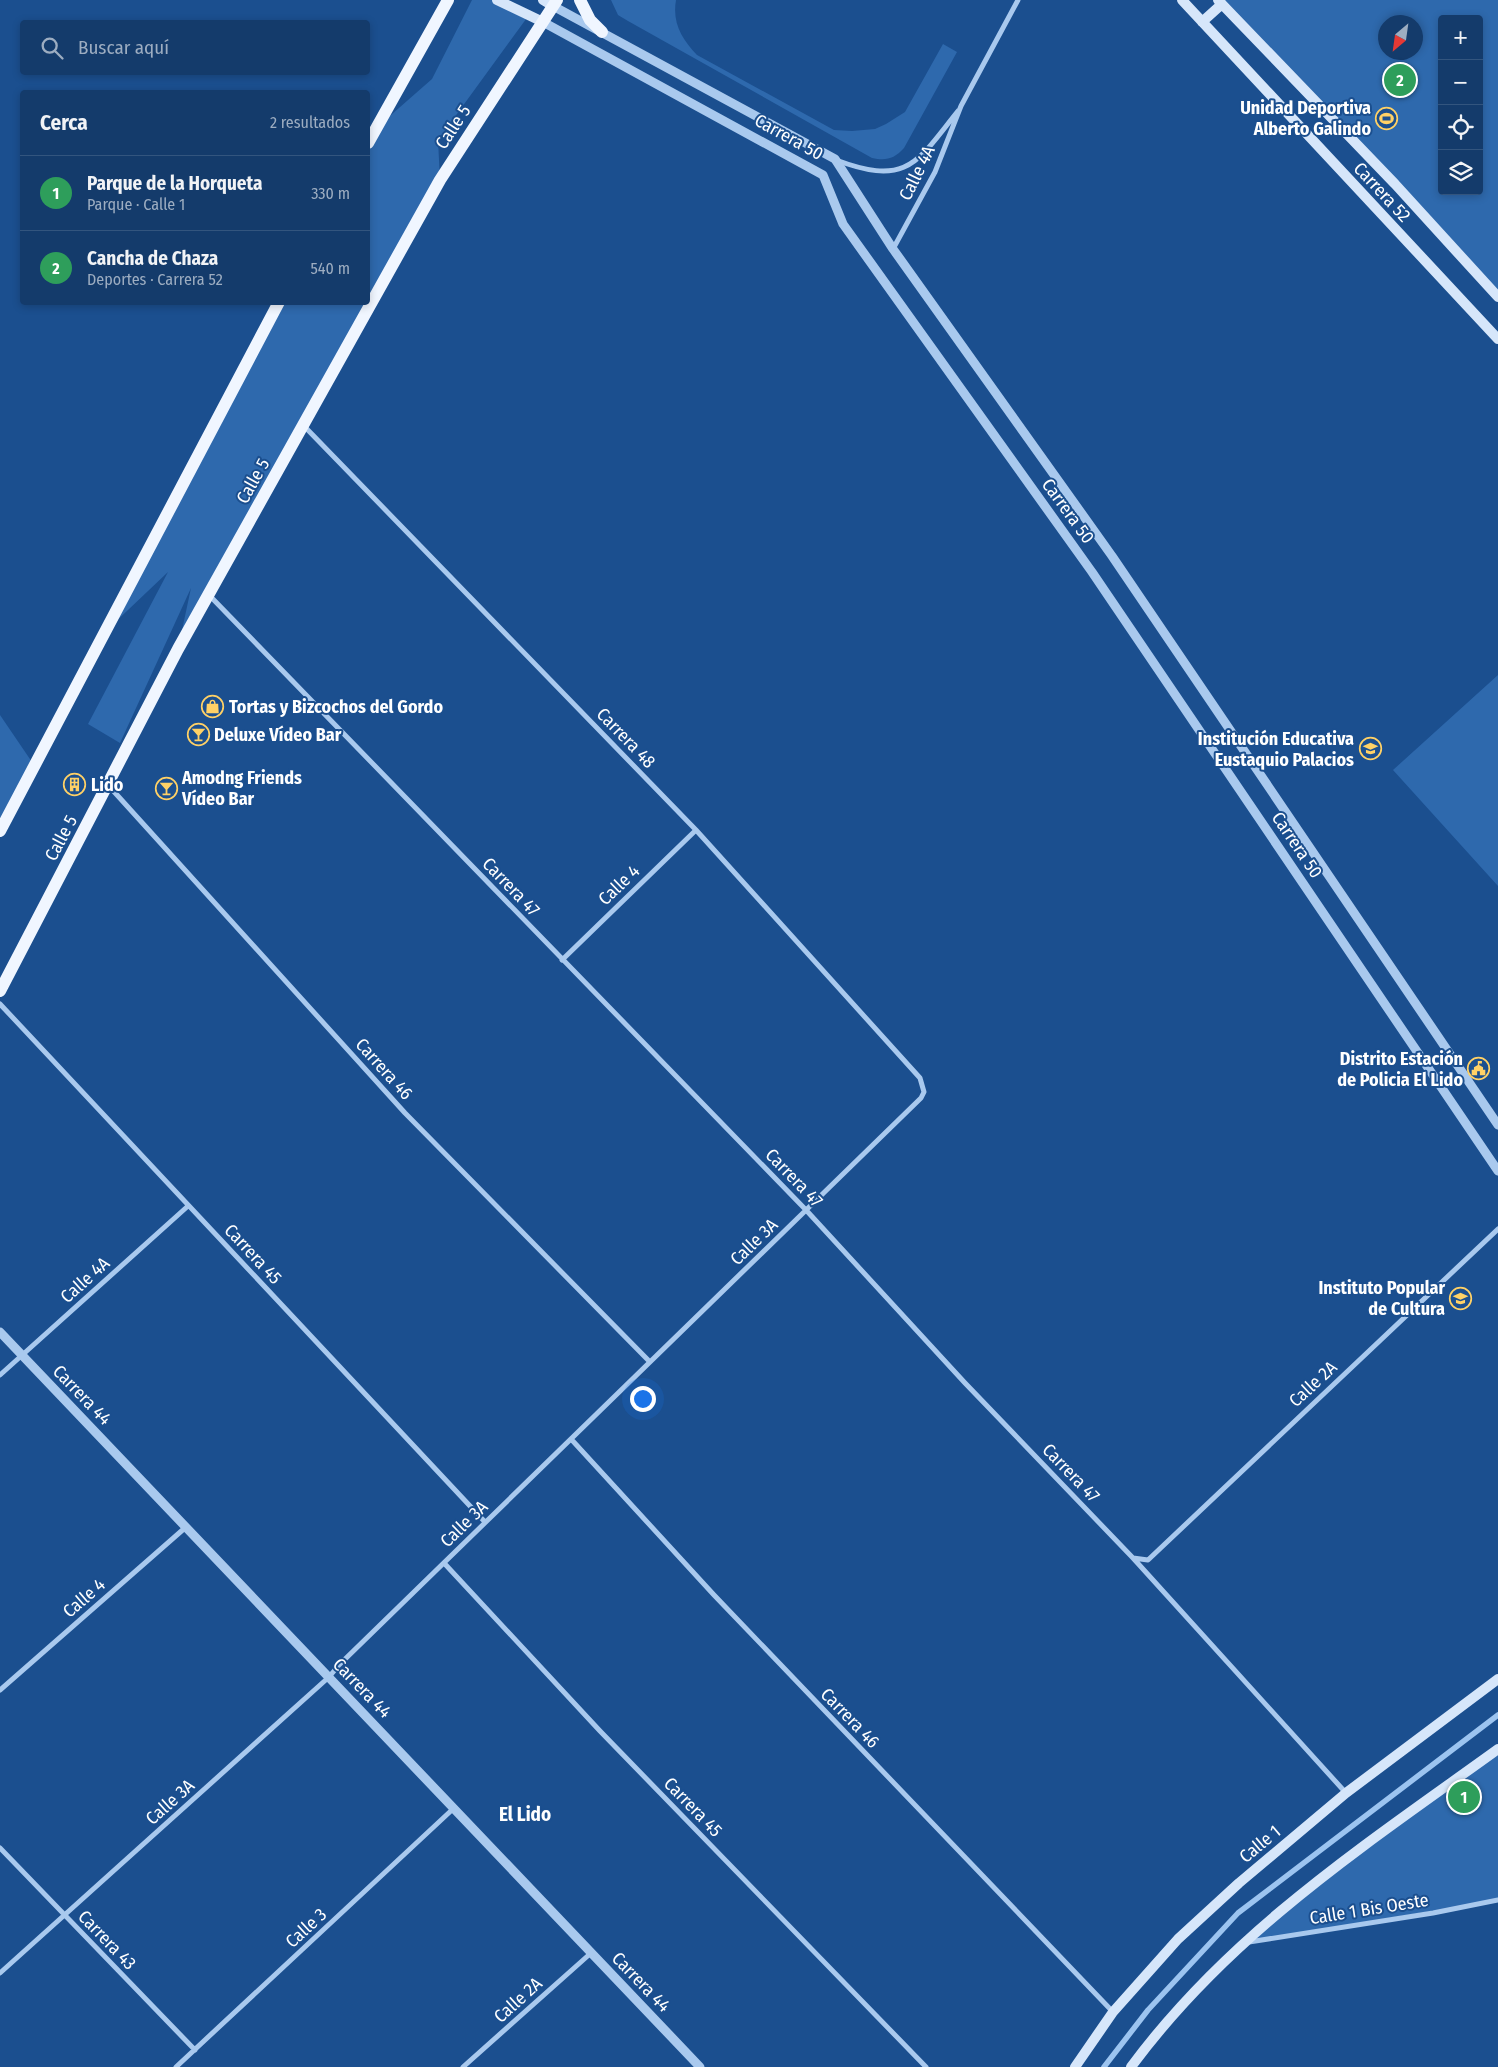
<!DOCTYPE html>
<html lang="es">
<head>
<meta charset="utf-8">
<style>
  :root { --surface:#143b6b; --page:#214673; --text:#f1f3f6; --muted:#9dadc1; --line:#33557e; --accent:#ffd166 }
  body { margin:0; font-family:"Fira Sans Condensed",sans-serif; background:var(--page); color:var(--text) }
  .controls { position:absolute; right:15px; top:15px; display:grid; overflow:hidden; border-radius:5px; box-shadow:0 2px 8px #0003 }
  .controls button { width:45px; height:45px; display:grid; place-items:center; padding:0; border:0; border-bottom:1px solid var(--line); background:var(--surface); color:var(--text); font:25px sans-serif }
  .compass { position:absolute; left:1378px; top:15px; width:45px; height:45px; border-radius:50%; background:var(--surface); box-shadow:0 2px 8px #0003; rotate:209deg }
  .you { position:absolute; left:642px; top:1398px; width:18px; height:18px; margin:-12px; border:4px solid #fff; border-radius:50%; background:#1a73e8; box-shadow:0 0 0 8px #1a73e833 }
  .badge { display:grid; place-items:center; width:32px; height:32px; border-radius:50%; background:var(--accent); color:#fff; font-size:16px; font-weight:700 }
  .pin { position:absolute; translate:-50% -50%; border:2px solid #fff; box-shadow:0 1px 5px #0006 }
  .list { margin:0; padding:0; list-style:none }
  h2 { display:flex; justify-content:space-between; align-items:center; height:65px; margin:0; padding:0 20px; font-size:21px }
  h2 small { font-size:16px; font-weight:400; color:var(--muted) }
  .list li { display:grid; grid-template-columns:32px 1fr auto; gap:15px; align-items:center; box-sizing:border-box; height:75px; padding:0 20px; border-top:1px solid var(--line) }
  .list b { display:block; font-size:19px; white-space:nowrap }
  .list p { margin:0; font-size:16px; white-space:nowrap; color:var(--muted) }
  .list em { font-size:16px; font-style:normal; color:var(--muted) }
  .icon { flex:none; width:28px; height:28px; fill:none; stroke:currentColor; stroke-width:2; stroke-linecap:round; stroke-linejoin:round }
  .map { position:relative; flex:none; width:1498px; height:2067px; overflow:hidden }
  .search { position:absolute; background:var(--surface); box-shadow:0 2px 8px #0003; left:20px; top:20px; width:350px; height:55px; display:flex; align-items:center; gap:12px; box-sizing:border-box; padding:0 18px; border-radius:5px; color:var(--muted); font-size:19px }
  .panel { position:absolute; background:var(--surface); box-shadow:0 2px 8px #0003; left:20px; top:90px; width:350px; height:215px; border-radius:5px }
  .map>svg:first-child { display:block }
</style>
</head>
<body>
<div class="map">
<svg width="1498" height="2067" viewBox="0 0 1498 2067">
  <rect width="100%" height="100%" fill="#1b4f8f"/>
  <path fill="#2e69ad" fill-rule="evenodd" d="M 472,0 L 497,0 L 529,15 L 438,140 L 440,180 L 178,649 L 191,588 L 120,743 L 88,724 L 168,572 L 108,629 L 279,303 L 368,302 L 368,143 L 375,129 L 432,79 Z
    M 611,0 L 676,0 C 672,23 682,39 697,55 L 834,130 L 852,131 L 875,129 L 886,124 L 905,112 L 943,44 L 957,52 L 904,148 C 894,159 886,161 872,158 L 628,21 L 618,15 Z
    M 1218,0 L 1498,0 L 1498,297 ZM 1442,19 L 1479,19 L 1479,191 L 1442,191 ZM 1386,22 L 1416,22 L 1416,52 L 1386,52 Z
    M 1498,675 L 1498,886 L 1393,770 Z
    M 0,715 L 34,765 L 0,831 Z
    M 1498,1749 L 1498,1900 L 1243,1942 Z"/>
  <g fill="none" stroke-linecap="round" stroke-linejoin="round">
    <path stroke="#9cc4f0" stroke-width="5.5" d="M 1104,2067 L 1148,2010 L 1238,1913 L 1498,1715"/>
    <path stroke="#a9c9ee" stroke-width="5" d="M 836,160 C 908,187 917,162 958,111
      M 893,249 L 935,172 L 961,106 L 1018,0
      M 209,595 L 806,1210 L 965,1383 L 1133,1558 L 1346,1793
      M 108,785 L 405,1113 L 650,1362
      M 562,960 L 696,830
      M 0,1004 L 485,1522
      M 0,1375 L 188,1206
      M 571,1439 L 714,1595 L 1113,2012
      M 1133,1558 L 1148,1560 L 1498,1229
      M 444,1563 L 600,1731 L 926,2067
      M 0,1690 L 186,1527
      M 0,1848 L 195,2050
      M 1249,1942 L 1433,1913 L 1498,1900
      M 0,1973 L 329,1677 L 339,1665 L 921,1098 L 924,1092 L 920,1078 L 696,830 L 304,426
      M 176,2067 L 454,1808
      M 463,2067 L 591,1953"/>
    <path stroke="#a9c9ee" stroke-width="9" d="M 553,6 L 835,159 L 893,249 L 1112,556 L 1498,1125
      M 543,22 L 823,175 L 843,224 L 1092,572 L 1498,1171
      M 0,1332 L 700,2067"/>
    <path stroke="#d6e6fa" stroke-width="10" d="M 497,0 L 543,22
      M 543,0 L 553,6
      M 1182,0 L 1498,339
      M 1218,0 L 1395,184 L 1498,297
      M 1202,22 L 1222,4
      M 1075,2067 L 1113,2012 L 1178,1939 L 1239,1883 L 1346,1793 L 1498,1679
      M 1131,2067 C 1230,1933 1365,1845 1498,1749"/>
    <path stroke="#f0f6ff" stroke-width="12" d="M 580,0 L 590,20 L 602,32
      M 368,143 L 448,0
      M 0,831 L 279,302
      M 0,991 L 178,649 L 440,180 L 557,0"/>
  </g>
  <defs>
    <symbol id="stadium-ring" viewBox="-11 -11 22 22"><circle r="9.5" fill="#1b4f8f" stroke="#ffd166" stroke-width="1.5"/><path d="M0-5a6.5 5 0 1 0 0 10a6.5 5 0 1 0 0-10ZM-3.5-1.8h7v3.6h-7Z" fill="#ffd166"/></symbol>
    <symbol id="shop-ring" viewBox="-11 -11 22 22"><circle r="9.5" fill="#1b4f8f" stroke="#ffd166" stroke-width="1.5"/><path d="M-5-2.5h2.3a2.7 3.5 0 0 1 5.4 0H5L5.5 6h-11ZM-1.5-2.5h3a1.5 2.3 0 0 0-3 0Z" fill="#ffd166"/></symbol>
    <symbol id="bar-ring" viewBox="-11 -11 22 22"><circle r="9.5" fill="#1b4f8f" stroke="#ffd166" stroke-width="1.5"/><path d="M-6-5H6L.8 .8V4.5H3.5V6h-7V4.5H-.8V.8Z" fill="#ffd166"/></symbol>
    <symbol id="school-ring" viewBox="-11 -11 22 22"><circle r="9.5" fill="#1b4f8f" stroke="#ffd166" stroke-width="1.5"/><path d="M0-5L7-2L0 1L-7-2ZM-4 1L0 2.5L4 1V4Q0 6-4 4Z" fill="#ffd166"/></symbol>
    <symbol id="building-ring" viewBox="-11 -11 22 22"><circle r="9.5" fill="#1b4f8f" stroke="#ffd166" stroke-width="1.5"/><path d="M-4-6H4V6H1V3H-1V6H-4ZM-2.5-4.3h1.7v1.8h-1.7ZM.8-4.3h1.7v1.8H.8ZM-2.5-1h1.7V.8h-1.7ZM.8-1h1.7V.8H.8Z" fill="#ffd166"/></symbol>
    <symbol id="civic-ring" viewBox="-11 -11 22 22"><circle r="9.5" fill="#1b4f8f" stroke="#ffd166" stroke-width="1.5"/><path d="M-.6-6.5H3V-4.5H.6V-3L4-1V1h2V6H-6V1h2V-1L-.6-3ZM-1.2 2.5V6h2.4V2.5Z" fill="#ffd166"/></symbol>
    <symbol id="university-ring" viewBox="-11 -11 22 22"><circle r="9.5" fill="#1b4f8f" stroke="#ffd166" stroke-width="1.5"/><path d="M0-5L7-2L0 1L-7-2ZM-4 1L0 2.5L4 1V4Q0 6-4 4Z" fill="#ffd166"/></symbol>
  </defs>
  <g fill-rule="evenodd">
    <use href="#stadium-ring" x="1374" y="106" width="25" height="25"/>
    <use href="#shop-ring" x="200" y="694" width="25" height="25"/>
    <use href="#bar-ring" x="186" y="722" width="25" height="25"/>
    <use href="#school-ring" x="1358" y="736" width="25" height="25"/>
    <use href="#building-ring" x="62" y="772" width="25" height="25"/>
    <use href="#bar-ring" x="154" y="776" width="25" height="25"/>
    <use href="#civic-ring" x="1466" y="1056" width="25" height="25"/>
    <use href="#university-ring" x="1448" y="1286" width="25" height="25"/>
  </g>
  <g text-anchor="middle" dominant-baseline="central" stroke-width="4" stroke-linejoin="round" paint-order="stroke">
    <g font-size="18" font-weight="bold" fill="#fff" stroke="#1b4f8f" text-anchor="end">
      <text x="1371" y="108">Unidad Deportiva<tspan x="1371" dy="21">Alberto Galindo</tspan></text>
      <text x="229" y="707" text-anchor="start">Tortas y Bizcochos del Gordo</text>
      <text x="214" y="735" text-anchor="start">Deluxe Vídeo Bar</text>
      <text x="1354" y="739">Institución Educativa<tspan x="1354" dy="21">Eustaquio Palacios</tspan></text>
      <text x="182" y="778" text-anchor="start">Amodng Friends<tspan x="182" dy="21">Vídeo Bar</tspan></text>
      <text x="91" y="785" text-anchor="start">Lido</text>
      <text x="1463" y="1059">Distrito Estación<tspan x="1463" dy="21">de Policia El Lido</tspan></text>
      <text x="1445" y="1288">Instituto Popular<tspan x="1445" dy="21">de Cultura</tspan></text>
    </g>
    <g font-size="18" fill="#fff" stroke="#1b4f8f">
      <text transform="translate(453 127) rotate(-57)">Calle 5</text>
      <text transform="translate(789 137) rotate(29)">Carrera 50</text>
      <text transform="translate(917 173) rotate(-64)">Calle 4A</text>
      <text transform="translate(1382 192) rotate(47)">Carrera 52</text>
      <text transform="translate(253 481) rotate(-61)">Calle 5</text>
      <text transform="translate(1068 511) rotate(54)">Carrera 50</text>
      <text transform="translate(626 738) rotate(46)">Carrera 48</text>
      <text transform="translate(61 838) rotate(-62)">Calle 5</text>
      <text transform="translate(1297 845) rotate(56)">Carrera 50</text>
      <text transform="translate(619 885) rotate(-44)">Calle 4</text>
      <text transform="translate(511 887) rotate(46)">Carrera 47</text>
      <text transform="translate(384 1069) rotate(48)">Carrera 46</text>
      <text transform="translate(794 1178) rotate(46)">Carrera 47</text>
      <text transform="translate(754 1242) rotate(-44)">Calle 3A</text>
      <text transform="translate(253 1254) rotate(47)">Carrera 45</text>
      <text transform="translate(85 1280) rotate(-42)">Calle 4A</text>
      <text transform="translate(1313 1384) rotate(-43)">Calle 2A</text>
      <text transform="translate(82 1395) rotate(46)">Carrera 44</text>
      <text transform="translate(1071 1473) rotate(46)">Carrera 47</text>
      <text transform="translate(464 1524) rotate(-44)">Calle 3A</text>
      <text transform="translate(84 1598) rotate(-41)">Calle 4</text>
      <text transform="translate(362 1688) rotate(46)">Carrera 44</text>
      <text transform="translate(850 1718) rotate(46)">Carrera 46</text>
      <text transform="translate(170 1802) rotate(-42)">Calle 3A</text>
      <text transform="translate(693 1807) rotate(46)">Carrera 45</text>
      <text transform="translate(1260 1844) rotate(-40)">Calle 1</text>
      <text transform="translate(1369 1909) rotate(-9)">Calle 1 Bis Oeste</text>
      <text transform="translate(306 1928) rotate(-43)">Calle 3</text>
      <text transform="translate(107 1940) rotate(46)">Carrera 43</text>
      <text transform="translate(641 1982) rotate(46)">Carrera 44</text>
      <text transform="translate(518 2000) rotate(-42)">Calle 2A</text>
    </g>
    <g font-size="19" font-weight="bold" fill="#fff" stroke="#1b4f8f">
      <text x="525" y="1814">El Lido</text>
    </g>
  </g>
</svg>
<div class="controls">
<button>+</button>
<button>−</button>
<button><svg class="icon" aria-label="locate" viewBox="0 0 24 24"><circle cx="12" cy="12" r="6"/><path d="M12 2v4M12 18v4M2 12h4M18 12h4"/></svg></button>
<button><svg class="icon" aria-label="layers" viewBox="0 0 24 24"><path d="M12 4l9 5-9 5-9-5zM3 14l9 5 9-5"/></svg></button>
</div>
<svg class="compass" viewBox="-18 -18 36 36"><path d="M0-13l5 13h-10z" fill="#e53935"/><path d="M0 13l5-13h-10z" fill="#9dadc1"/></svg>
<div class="you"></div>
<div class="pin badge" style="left:1464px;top:1797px;background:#2e9e5b">1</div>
<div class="pin badge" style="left:1400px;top:80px;background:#2e9e5b">2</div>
<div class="search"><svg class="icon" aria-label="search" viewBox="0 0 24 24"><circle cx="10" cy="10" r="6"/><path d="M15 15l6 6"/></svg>Buscar aquí</div>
<section class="panel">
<h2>Cerca<small>2 resultados</small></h2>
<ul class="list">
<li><span class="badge" style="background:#2e9e5b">1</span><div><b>Parque de la Horqueta</b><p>Parque · Calle 1</p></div><em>330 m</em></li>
<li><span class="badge" style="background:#2e9e5b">2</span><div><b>Cancha de Chaza</b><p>Deportes · Carrera 52</p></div><em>540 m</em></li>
</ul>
</section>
</div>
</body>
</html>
